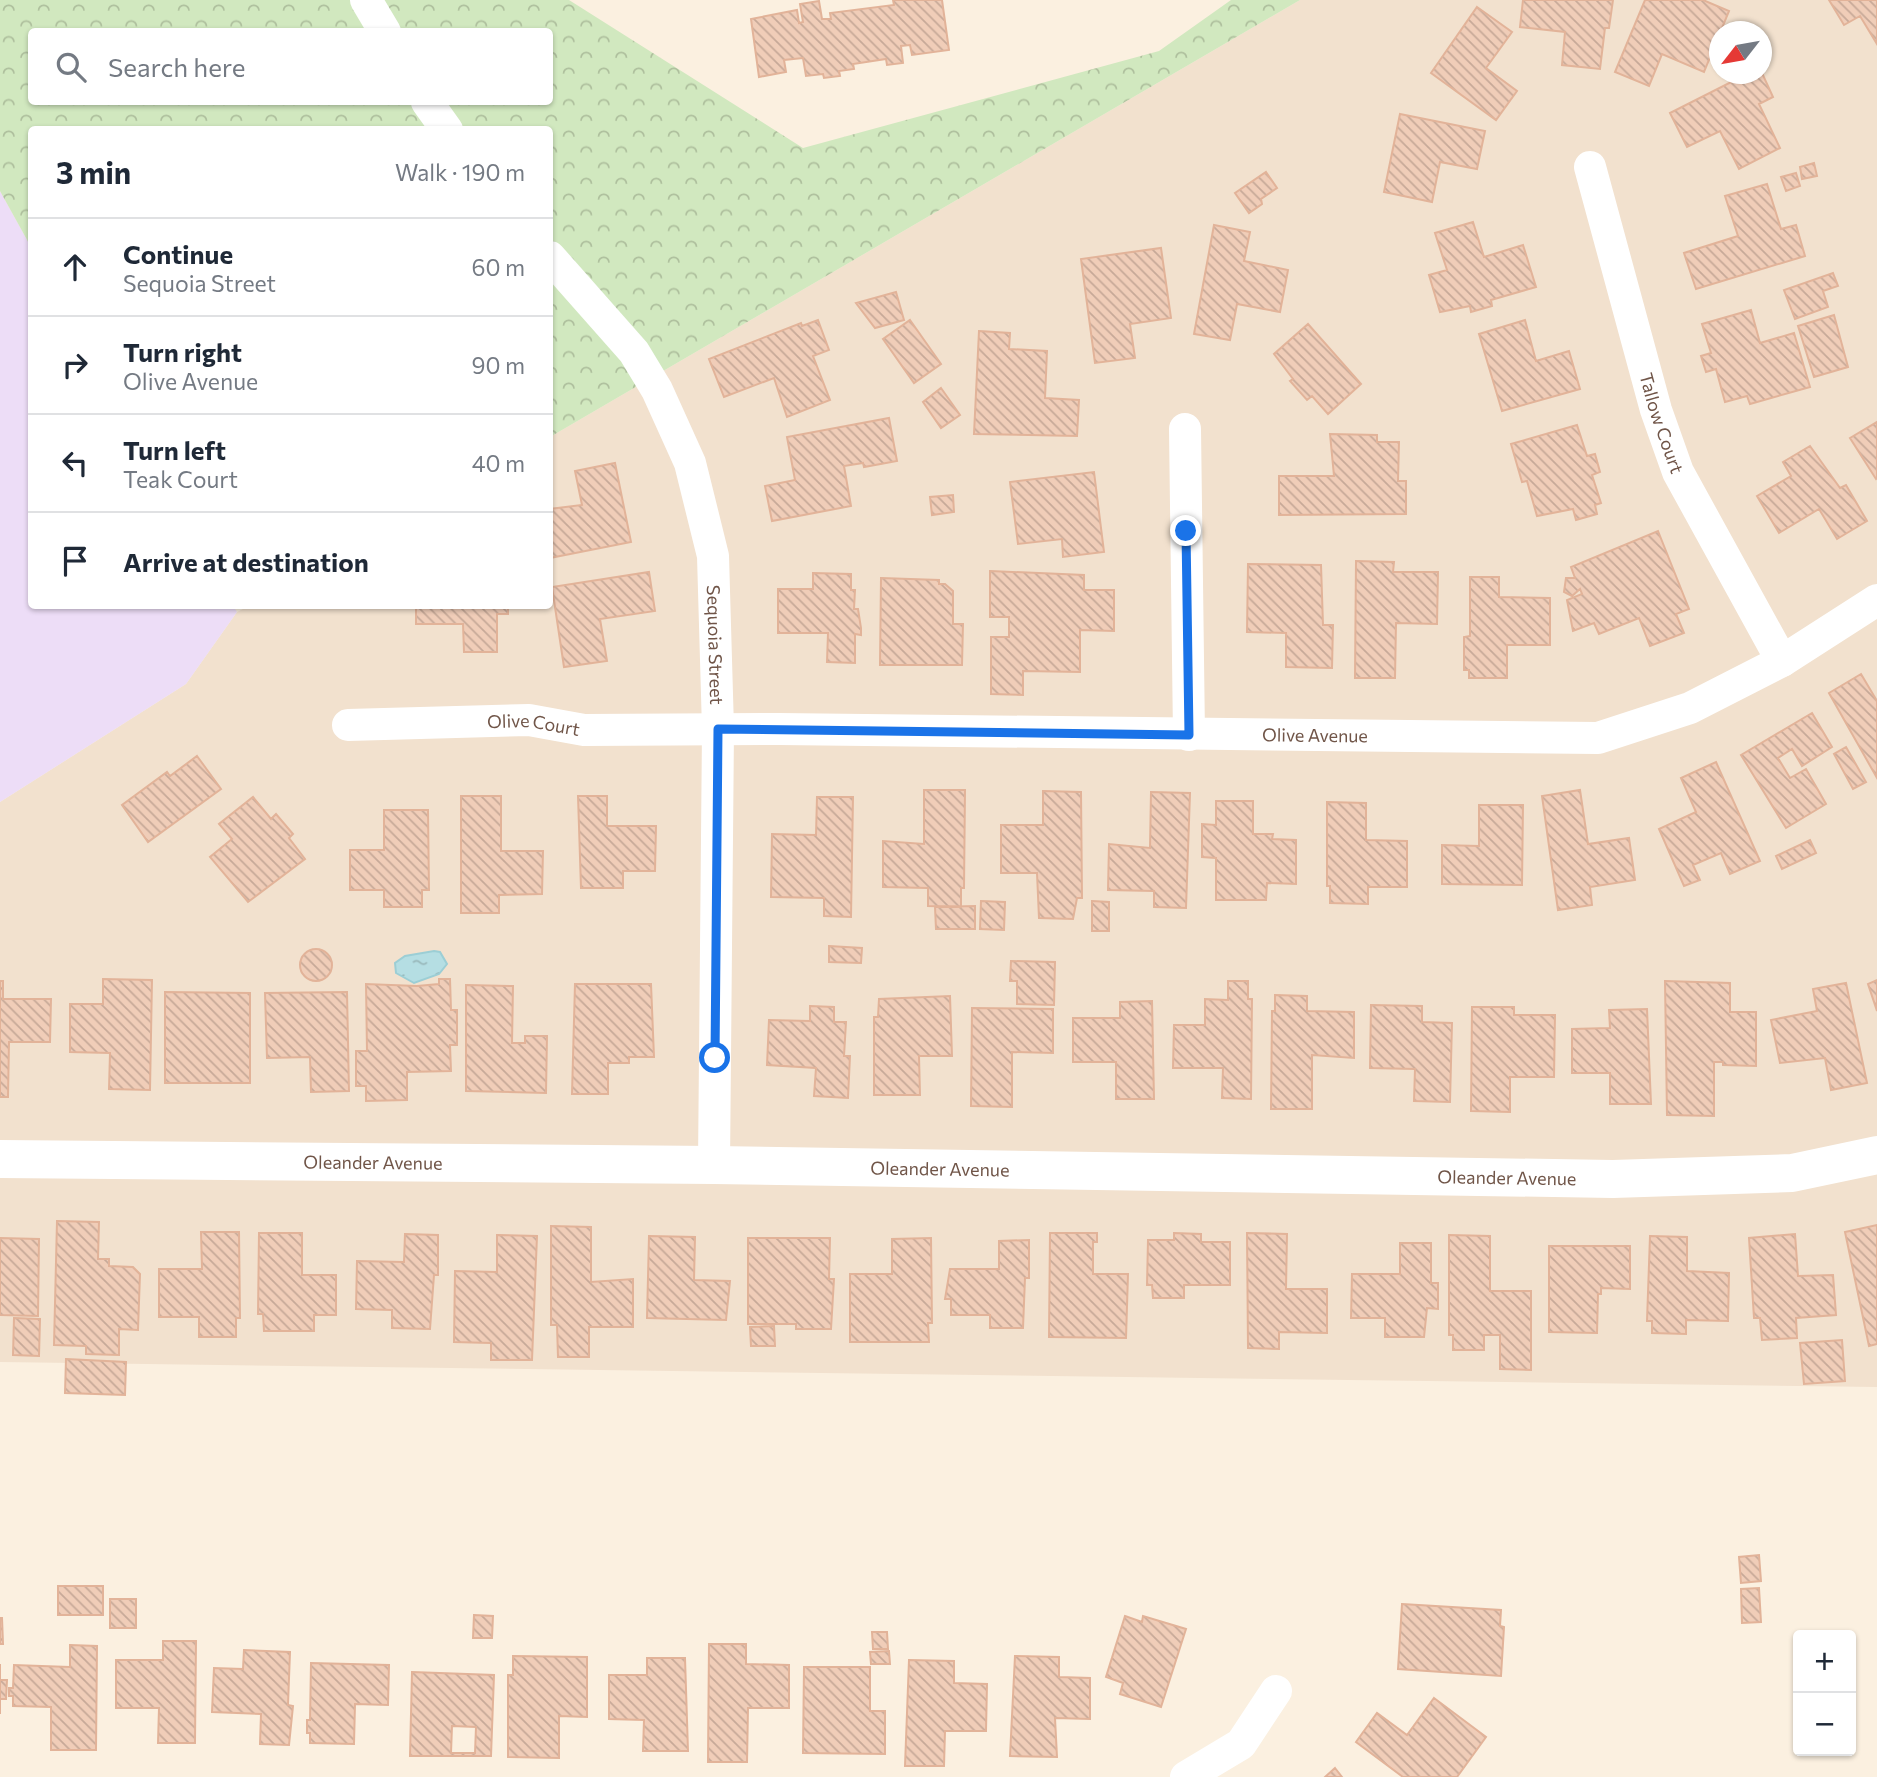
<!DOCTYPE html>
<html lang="en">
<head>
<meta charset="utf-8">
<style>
  :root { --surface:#fff; --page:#f6f6f7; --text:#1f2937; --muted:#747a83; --line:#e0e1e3 }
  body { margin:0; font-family:Commissioner,sans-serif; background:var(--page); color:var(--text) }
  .controls { position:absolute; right:21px; bottom:21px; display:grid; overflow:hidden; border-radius:7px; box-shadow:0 2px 5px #0004 }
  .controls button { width:63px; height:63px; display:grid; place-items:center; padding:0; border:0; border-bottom:2px solid var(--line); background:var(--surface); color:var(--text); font:35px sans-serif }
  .compass { position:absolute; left:1709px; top:21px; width:63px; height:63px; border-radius:50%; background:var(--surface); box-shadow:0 2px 5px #0004; rotate:239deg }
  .stop { position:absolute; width:21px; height:21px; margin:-16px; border:5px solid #1a73e8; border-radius:50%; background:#fff }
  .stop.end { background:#1a73e8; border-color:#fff; box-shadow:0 2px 7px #0008 }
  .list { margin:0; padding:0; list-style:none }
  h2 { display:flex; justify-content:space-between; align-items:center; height:91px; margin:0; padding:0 28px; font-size:30px }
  h2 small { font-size:23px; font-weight:400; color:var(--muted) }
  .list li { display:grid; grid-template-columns:46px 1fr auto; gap:21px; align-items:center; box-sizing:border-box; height:98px; padding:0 28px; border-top:2px solid var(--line) }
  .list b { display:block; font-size:26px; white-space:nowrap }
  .list p { margin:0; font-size:23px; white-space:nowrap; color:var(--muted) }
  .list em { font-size:23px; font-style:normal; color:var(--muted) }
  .icon { flex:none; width:38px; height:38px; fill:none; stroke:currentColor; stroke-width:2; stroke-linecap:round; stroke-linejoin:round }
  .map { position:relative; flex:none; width:1877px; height:1777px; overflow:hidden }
  .search { position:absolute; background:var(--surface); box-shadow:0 2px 5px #0004; left:28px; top:28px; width:525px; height:77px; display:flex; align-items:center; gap:18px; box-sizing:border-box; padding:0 24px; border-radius:7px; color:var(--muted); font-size:26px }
  .panel { position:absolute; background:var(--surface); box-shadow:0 2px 5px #0004; left:28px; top:126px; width:525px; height:483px; border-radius:7px }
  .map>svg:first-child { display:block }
</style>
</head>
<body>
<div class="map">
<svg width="1877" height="1777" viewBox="0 0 1877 1777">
  <defs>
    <pattern id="park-crowns" width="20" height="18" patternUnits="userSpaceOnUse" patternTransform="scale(1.75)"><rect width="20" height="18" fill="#d1e8bf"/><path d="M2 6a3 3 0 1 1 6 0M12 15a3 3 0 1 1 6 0" fill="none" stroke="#aebf9d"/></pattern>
    <pattern id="water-ripples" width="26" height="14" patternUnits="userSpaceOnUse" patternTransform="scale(1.75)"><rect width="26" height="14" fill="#b5dee3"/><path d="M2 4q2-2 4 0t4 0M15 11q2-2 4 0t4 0" fill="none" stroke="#98b7ba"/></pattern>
    <pattern id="building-back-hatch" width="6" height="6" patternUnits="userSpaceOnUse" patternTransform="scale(1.75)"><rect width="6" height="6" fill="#f0cdb8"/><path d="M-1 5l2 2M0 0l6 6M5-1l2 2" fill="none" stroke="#c7a998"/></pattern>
  </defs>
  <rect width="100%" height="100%" fill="#fbf0e0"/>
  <path fill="#f2e1ce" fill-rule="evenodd" d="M 1300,0 L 1877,0 L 1877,1387 L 0,1362 L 0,802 L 186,684 L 237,612 L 249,606 L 550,606 L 550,437 ZM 1720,32 L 1762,32 L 1762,74 L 1720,74 Z"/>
  <path fill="#edddf7" d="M 0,191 L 31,247 L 32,606 L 233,606 L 237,612 L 186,684 L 0,802 Z"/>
  <path fill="url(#park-crowns)" fill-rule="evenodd" d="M 0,0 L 569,0 L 803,148 L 1159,51 L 1231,0 L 1300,0 L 550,437 L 550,130 L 32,130 L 31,247 L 0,191 ZM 32,32 L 550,32 L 550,102 L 32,102 Z"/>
  <path fill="url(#water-ripples)" stroke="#9cced5" stroke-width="2" d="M 434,951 L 440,952 L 447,964 L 439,974 L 414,983 L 396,973 L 395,963 L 405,956 Z"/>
  <path fill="url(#building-back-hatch)" stroke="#e2b399" stroke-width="2" fill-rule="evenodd" d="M 893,0 L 942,0 L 949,50 L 912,55 L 910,45 L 901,46 L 903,63 L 887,65 L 886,59 L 853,64 L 854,69 L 839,71 L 840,76 L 824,78 L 823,74 L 806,76 L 803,58 L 784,60 L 786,72 L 759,77 L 751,19 L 797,10 L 799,23 L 803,22 L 800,4 L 819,1 L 822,19 L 831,19 L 830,13 L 894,5 Z
    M 1523,0 L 1613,0 L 1609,28 L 1605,28 L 1600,69 L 1562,65 L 1565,32 L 1520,27 Z
    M 1645,0 L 1703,0 L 1729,11 L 1704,72 L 1662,54 L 1649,86 L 1615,72 Z
    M 1829,0 L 1877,0 L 1877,44 L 1860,16 L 1844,25 Z
    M 1477,7 L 1512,32 L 1486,68 L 1517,91 L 1496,120 L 1431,73 Z
    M 1762,73 L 1773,97 L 1759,104 L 1780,148 L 1739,169 L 1720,131 L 1687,147 L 1670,113 L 1745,75 Z
    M 1400,114 L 1485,131 L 1477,169 L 1440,162 L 1432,202 L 1384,192 Z
    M 1814,163 L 1817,176 L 1802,179 L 1800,167 Z
    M 1266,172 L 1277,188 L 1261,199 L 1262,204 L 1249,213 L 1235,193 Z
    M 1796,173 L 1800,186 L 1786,191 L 1781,177 Z
    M 1767,184 L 1781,229 L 1796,225 L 1805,256 L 1696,289 L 1684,253 L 1738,236 L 1725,196 Z
    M 1473,222 L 1484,257 L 1523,245 L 1536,287 L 1491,300 L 1492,306 L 1471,312 L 1470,306 L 1440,312 L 1429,275 L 1447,270 L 1435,233 Z
    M 1214,225 L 1250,232 L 1244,261 L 1288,270 L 1280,312 L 1237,304 L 1230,340 L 1194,334 Z
    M 1161,248 L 1171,318 L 1130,324 L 1135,358 L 1095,363 L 1081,259 Z
    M 1833,273 L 1838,286 L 1823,291 L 1828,307 L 1795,319 L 1784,290 Z
    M 896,292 L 904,320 L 875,328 L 856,303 Z
    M 1751,310 L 1760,343 L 1794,333 L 1810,387 L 1750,404 L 1747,396 L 1725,402 L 1716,369 L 1706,372 L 1701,356 L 1711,353 L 1702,324 Z
    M 1834,315 L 1848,367 L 1814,377 L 1798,326 Z
    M 818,320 L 829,350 L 813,356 L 830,400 L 787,417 L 774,378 L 724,397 L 709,359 L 801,323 L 802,326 Z
    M 910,320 L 941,364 L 914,383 L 883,339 Z
    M 1525,320 L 1536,361 L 1569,351 L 1580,389 L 1502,411 L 1479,334 Z
    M 1308,324 L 1361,384 L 1328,414 L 1312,396 L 1307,400 L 1290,381 L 1293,379 L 1274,354 Z
    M 979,331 L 1010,333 L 1009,349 L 1047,351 L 1045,398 L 1079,400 L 1077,436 L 974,434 Z
    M 941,388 L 960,415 L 941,428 L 923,402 Z
    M 889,418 L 897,461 L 864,467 L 863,463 L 844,466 L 851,506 L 772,521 L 765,486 L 795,480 L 787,437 Z
    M 1877,422 L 1877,478 L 1876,479 L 1850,438 Z
    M 1577,425 L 1587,456 L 1595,454 L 1600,472 L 1592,475 L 1601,503 L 1595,505 L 1597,514 L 1576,520 L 1573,509 L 1537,516 L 1527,481 L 1522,482 L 1511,444 Z
    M 1330,434 L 1377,435 L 1377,442 L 1399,442 L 1398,481 L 1406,481 L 1406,514 L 1279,515 L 1279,476 L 1334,476 Z
    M 1810,446 L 1840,488 L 1846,485 L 1867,521 L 1837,539 L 1819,509 L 1779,533 L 1757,496 L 1791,476 L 1783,462 Z
    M 615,463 L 631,542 L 550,558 L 550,509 L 582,505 L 575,471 Z
    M 1094,472 L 1104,552 L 1063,557 L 1062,539 L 1018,544 L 1010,482 Z
    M 953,495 L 954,512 L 932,515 L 930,497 Z
    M 1658,531 L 1689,609 L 1676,614 L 1684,633 L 1650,646 L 1639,618 L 1599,634 L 1594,623 L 1573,631 L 1567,600 L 1582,594 L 1580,589 L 1572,596 L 1564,592 L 1566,578 L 1575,578 L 1571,567 Z
    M 1356,561 L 1394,562 L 1393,572 L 1438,572 L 1437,624 L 1396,623 L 1395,678 L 1355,678 Z
    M 1248,564 L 1321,565 L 1323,625 L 1333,625 L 1332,668 L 1286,667 L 1286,633 L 1247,632 Z
    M 990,571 L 1084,575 L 1084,590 L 1114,590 L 1114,631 L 1080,630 L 1080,672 L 1023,671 L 1023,695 L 991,694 L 991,637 L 1009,637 L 1009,617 L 990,617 Z
    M 649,572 L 655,611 L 600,619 L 607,661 L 564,667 L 552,587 Z
    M 813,573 L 851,574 L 851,590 L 855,590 L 854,609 L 858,609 L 861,628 L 861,635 L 855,634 L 855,663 L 827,662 L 828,633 L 778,633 L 778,589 L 813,589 Z
    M 1470,577 L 1499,577 L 1499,597 L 1550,598 L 1550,645 L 1507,645 L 1507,678 L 1469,678 L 1469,670 L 1464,670 L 1464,637 L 1470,636 Z
    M 881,578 L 939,580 L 939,584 L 945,584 L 953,591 L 953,624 L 963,624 L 962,665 L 880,665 Z
    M 416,606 L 508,606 L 508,614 L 497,614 L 497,652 L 464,652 L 463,624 L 416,624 Z
    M 1861,674 L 1877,701 L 1877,778 L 1829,693 Z
    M 1812,713 L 1832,747 L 1802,766 L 1792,749 L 1778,758 L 1790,778 L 1806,769 L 1826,804 L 1786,828 L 1741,755 Z
    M 1846,747 L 1866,782 L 1853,789 L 1834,754 Z
    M 197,756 L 221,789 L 148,842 L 122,805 L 167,772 L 170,776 Z
    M 1716,762 L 1760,861 L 1730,874 L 1721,853 L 1693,865 L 1700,880 L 1684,886 L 1659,829 L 1696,812 L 1681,778 Z
    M 924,790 L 965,790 L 964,888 L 961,888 L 961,907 L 928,906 L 928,888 L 883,887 L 883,841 L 924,844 Z
    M 1580,790 L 1588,844 L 1629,838 L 1635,880 L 1590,887 L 1592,905 L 1558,910 L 1542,796 Z
    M 1043,791 L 1081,792 L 1082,898 L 1077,898 L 1073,919 L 1039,918 L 1037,873 L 1001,873 L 1001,825 L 1043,825 Z
    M 1151,792 L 1190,793 L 1186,908 L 1154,907 L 1154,891 L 1108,890 L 1109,844 L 1150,848 Z
    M 461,796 L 501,796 L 501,851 L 543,851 L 542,894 L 499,895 L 499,913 L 461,913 Z
    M 578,796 L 607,796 L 607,826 L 656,826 L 655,871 L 623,871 L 623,888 L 581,888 Z
    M 253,797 L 271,819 L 276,814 L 293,834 L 289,838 L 305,859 L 248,902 L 210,857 L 232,839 L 219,824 Z
    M 817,797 L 853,797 L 851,917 L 824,916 L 824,898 L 771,897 L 772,834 L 816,835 Z
    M 1216,801 L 1253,801 L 1253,834 L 1273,834 L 1272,839 L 1296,840 L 1296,884 L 1267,883 L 1266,900 L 1216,900 L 1216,858 L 1202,857 L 1202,824 L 1216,825 Z
    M 1327,802 L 1366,803 L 1366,840 L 1407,841 L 1407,887 L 1368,887 L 1368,904 L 1330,903 L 1330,886 L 1327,886 Z
    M 1479,805 L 1523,805 L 1522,885 L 1442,884 L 1442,845 L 1479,846 Z
    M 384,810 L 428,810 L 429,890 L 422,890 L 422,907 L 384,907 L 384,890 L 350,890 L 350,850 L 384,850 Z
    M 1810,840 L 1816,853 L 1782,869 L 1776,856 Z
    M 981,901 L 1005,902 L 1004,930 L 980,929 Z
    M 1092,901 L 1109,902 L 1109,931 L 1092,931 Z
    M 975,906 L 975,929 L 936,929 L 935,907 Z
    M 829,946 L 862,948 L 861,963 L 829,962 Z
    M300 965a16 16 0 1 1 32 0a16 16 0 1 1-32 0Z
    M 1011,961 L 1055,962 L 1054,1005 L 1017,1004 L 1017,981 L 1010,981 Z
    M 103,979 L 152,980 L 150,1090 L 109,1089 L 110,1053 L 70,1052 L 70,1004 L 103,1004 Z
    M 439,979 L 450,979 L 451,1010 L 457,1010 L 457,1045 L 450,1045 L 451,1071 L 407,1072 L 407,1100 L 366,1101 L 366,1086 L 356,1086 L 356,1051 L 367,1051 L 366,984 L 417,986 L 439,984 Z
    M 1877,980 L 1877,1011 L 1868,984 Z
    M 0,981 L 3,981 L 3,999 L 51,999 L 50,1042 L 9,1042 L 8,1097 L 0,1097 Z
    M 1228,981 L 1248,981 L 1248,999 L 1252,999 L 1251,1099 L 1222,1098 L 1223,1068 L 1173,1068 L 1174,1025 L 1205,1025 L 1205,999 L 1228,1000 Z
    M 1665,981 L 1730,983 L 1730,1012 L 1756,1012 L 1756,1066 L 1723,1065 L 1723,1062 L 1714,1062 L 1714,1116 L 1667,1115 Z
    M 1846,983 L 1867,1083 L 1831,1090 L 1825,1058 L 1780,1063 L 1771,1020 L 1817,1011 L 1813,989 Z
    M 575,984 L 651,984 L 654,1057 L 629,1057 L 629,1063 L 608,1063 L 608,1094 L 572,1094 Z
    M 466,985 L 513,986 L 512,1043 L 525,1043 L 525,1036 L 547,1036 L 546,1093 L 466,1091 Z
    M 165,992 L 250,993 L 250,1083 L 165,1083 Z
    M 347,992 L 349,1091 L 311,1092 L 310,1057 L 267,1058 L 265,993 Z
    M 1275,995 L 1307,996 L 1307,1011 L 1354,1012 L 1354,1058 L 1312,1055 L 1312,1109 L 1271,1109 L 1272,1011 L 1275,1011 Z
    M 950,996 L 952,1056 L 919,1056 L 920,1095 L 874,1095 L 874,1017 L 878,1017 L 879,999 Z
    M 1152,1001 L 1154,1099 L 1116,1099 L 1116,1062 L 1073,1062 L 1073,1018 L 1120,1018 L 1120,1002 Z
    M 1371,1005 L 1422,1006 L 1422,1022 L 1452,1023 L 1450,1102 L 1414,1101 L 1415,1069 L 1370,1068 Z
    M 810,1006 L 834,1007 L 834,1022 L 846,1022 L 844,1056 L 850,1056 L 848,1098 L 814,1096 L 816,1068 L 767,1065 L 769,1020 L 810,1021 Z
    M 1472,1007 L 1514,1007 L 1514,1015 L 1555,1015 L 1554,1077 L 1510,1077 L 1510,1112 L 1471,1111 Z
    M 972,1008 L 1053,1009 L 1053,1053 L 1012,1052 L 1012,1107 L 971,1106 Z
    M 1647,1009 L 1651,1104 L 1610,1104 L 1610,1073 L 1572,1073 L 1572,1029 L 1610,1028 L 1609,1010 Z
    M 57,1221 L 99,1222 L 98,1259 L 109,1259 L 109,1266 L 133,1267 L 140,1274 L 138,1330 L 119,1329 L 119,1355 L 86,1354 L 86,1346 L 54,1345 Z
    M 1877,1225 L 1877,1344 L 1869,1346 L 1845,1232 Z
    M 551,1226 L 591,1227 L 591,1282 L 633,1279 L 633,1327 L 589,1327 L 589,1357 L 558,1357 L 557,1325 L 551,1325 Z
    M 201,1232 L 239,1232 L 240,1318 L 236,1318 L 236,1337 L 199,1337 L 199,1317 L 159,1317 L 159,1269 L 202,1269 Z
    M 259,1233 L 302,1233 L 302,1275 L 336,1275 L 336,1315 L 314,1315 L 314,1331 L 264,1331 L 263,1314 L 258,1314 Z
    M 1050,1233 L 1097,1233 L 1097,1242 L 1093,1242 L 1093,1274 L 1128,1274 L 1126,1338 L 1049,1337 Z
    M 1174,1233 L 1201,1234 L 1201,1242 L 1230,1242 L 1230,1285 L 1184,1285 L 1184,1298 L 1153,1298 L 1152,1285 L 1147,1285 L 1148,1240 L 1174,1240 Z
    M 1247,1233 L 1287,1234 L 1286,1289 L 1327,1289 L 1327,1333 L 1279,1332 L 1279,1349 L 1248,1348 Z
    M 405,1234 L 438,1235 L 438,1275 L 434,1275 L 430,1329 L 392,1328 L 392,1310 L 356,1309 L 357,1261 L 404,1262 Z
    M 1795,1234 L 1798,1276 L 1833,1275 L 1836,1315 L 1796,1318 L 1797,1338 L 1762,1340 L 1760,1318 L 1754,1318 L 1749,1238 Z
    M 497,1235 L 537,1236 L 532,1360 L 491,1360 L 491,1343 L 454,1342 L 455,1271 L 497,1272 Z
    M 1449,1235 L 1490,1236 L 1490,1291 L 1531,1291 L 1531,1370 L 1500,1369 L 1500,1335 L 1484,1335 L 1484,1350 L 1453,1350 L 1453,1335 L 1449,1335 Z
    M 649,1236 L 695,1237 L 694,1280 L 730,1281 L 726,1320 L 647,1318 Z
    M 1650,1236 L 1687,1237 L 1687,1271 L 1729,1273 L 1728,1321 L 1686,1320 L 1686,1334 L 1652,1333 L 1652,1321 L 1647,1321 Z
    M 0,1238 L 39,1239 L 38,1316 L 0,1315 Z
    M 748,1238 L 830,1238 L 829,1279 L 834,1279 L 831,1329 L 796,1329 L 796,1324 L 748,1324 Z
    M 931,1238 L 932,1323 L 928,1323 L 929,1342 L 850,1342 L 850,1274 L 892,1274 L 892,1239 Z
    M 1029,1240 L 1029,1278 L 1025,1278 L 1023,1328 L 990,1328 L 990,1315 L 951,1315 L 951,1299 L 945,1299 L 950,1269 L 999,1269 L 999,1241 Z
    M 1400,1243 L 1431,1243 L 1431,1283 L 1438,1283 L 1438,1309 L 1427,1308 L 1424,1337 L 1385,1337 L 1385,1318 L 1351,1318 L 1352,1274 L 1400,1274 Z
    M 1549,1246 L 1630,1246 L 1630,1289 L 1601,1288 L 1601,1294 L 1598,1294 L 1597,1333 L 1549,1332 Z
    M 14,1318 L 40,1319 L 39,1356 L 13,1355 Z
    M 774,1326 L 775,1346 L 751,1346 L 750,1327 Z
    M 1842,1340 L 1845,1381 L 1804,1384 L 1800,1343 Z
    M 66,1359 L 126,1362 L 125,1395 L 65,1393 Z
    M 1759,1555 L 1761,1581 L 1741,1583 L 1739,1557 Z
    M 58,1586 L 103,1586 L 103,1615 L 58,1615 Z
    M 1759,1588 L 1761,1622 L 1742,1623 L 1741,1589 Z
    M 110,1599 L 136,1599 L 136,1628 L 110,1628 Z
    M 1402,1604 L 1501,1610 L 1500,1626 L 1504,1627 L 1501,1676 L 1398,1669 Z
    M 474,1615 L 493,1616 L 492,1638 L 473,1638 Z
    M 1125,1616 L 1142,1622 L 1143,1616 L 1186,1629 L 1161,1707 L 1120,1694 L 1123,1683 L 1106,1677 Z
    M 0,1618 L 2,1618 L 3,1644 L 0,1644 Z
    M 872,1632 L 887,1632 L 888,1649 L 873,1649 Z
    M 163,1641 L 196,1641 L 195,1743 L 158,1743 L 159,1708 L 116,1708 L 116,1660 L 163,1660 Z
    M 709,1644 L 746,1644 L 746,1664 L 789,1665 L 789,1708 L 748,1708 L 747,1762 L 708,1762 Z
    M 70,1645 L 97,1646 L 96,1750 L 51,1750 L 51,1707 L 13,1706 L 13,1696 L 9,1696 L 9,1688 L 13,1688 L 14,1665 L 70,1667 Z
    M 244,1650 L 290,1652 L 288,1705 L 293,1706 L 289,1745 L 260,1744 L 261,1714 L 212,1712 L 214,1668 L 243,1669 Z
    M 889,1651 L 890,1664 L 871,1664 L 870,1652 Z
    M 513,1656 L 587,1657 L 587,1717 L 559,1716 L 559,1758 L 508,1757 L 508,1675 L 513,1675 Z
    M 1015,1656 L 1059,1657 L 1059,1677 L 1090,1678 L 1090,1719 L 1055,1718 L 1057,1757 L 1010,1756 Z
    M 647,1658 L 685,1658 L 688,1751 L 643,1751 L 644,1720 L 609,1719 L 609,1675 L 647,1675 Z
    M 909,1660 L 954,1661 L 954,1683 L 987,1684 L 986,1731 L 945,1731 L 944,1766 L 905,1766 Z
    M 311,1663 L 389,1665 L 388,1705 L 355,1704 L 354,1744 L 310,1743 L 310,1733 L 307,1733 L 307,1720 L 310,1720 Z
    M 0,1664 L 0,1680 L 7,1680 L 6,1699 L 0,1699 L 0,1714 Z
    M 804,1667 L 870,1667 L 870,1711 L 885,1711 L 885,1754 L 803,1753 Z
    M 412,1672 L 494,1675 L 491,1756 L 410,1756 ZM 452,1726 L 476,1727 L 475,1753 L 451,1753 Z
    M 1434,1698 L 1486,1737 L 1457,1777 L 1403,1777 L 1356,1742 L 1377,1713 L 1407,1735 Z
    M 1335,1768 L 1342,1777 L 1325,1777 Z"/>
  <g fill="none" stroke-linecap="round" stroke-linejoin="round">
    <g stroke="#fff" stroke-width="32">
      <path d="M 366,0 L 385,32"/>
      <path d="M 427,102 L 447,130"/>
      <path id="s1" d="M 1590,167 L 1656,410 L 1678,472 L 1782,661"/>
      <path id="s2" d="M 550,257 L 634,352 L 657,390 L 690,463 L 713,556 L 718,729 L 714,1165"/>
      <path d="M 1185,429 L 1189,735"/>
      <path id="s3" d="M 348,725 L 529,720 L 584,730 L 779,729 L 1598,738 L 1690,708 L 1782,661 L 1877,600"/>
      <path d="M 1186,1777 L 1241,1744 L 1276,1691"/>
    </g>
    <path stroke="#fff" stroke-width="38" id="s4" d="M 0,1159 L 714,1165 L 1613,1179 L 1792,1173 L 1877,1155"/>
  </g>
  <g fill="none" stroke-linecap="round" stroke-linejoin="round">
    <path stroke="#1a73e8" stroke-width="9" d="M 715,1058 L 718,729 L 1189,735 L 1186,531"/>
  </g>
  <g text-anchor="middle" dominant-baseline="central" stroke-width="7" stroke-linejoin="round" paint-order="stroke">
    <g font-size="18" fill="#705548" stroke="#fff4e5">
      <text stroke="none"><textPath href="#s1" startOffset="266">Tallow Court</textPath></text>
      <text stroke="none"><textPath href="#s2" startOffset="436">Sequoia Street</textPath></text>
      <text stroke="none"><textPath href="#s3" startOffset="186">Olive Court</textPath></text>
      <text stroke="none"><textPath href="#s3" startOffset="968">Olive Avenue</textPath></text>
      <text stroke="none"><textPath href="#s4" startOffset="373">Oleander Avenue</textPath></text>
      <text stroke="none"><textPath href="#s4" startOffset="940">Oleander Avenue</textPath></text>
      <text stroke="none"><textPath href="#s4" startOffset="1507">Oleander Avenue</textPath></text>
    </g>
  </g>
</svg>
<div class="controls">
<button>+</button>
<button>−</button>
</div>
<svg class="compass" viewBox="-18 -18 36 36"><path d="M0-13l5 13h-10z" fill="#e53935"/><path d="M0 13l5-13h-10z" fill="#747a83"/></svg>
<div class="stop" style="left:715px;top:1058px"></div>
<div class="stop end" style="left:1186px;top:531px"></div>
<div class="search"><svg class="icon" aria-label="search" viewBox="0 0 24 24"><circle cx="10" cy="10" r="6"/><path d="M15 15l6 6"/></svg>Search here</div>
<section class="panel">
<h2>3 min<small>Walk · 190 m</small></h2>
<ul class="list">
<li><svg class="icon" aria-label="ahead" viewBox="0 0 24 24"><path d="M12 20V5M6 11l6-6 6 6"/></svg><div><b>Continue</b><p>Sequoia Street</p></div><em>60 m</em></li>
<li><svg class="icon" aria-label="right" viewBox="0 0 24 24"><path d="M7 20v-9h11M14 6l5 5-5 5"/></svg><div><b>Turn right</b><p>Olive Avenue</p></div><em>90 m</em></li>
<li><svg class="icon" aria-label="left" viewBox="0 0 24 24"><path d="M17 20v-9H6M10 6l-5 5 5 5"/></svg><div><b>Turn left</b><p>Teak Court</p></div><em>40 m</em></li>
<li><svg class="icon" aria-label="arrive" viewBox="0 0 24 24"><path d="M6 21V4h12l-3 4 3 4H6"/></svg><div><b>Arrive at destination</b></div></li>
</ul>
</section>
</div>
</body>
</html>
